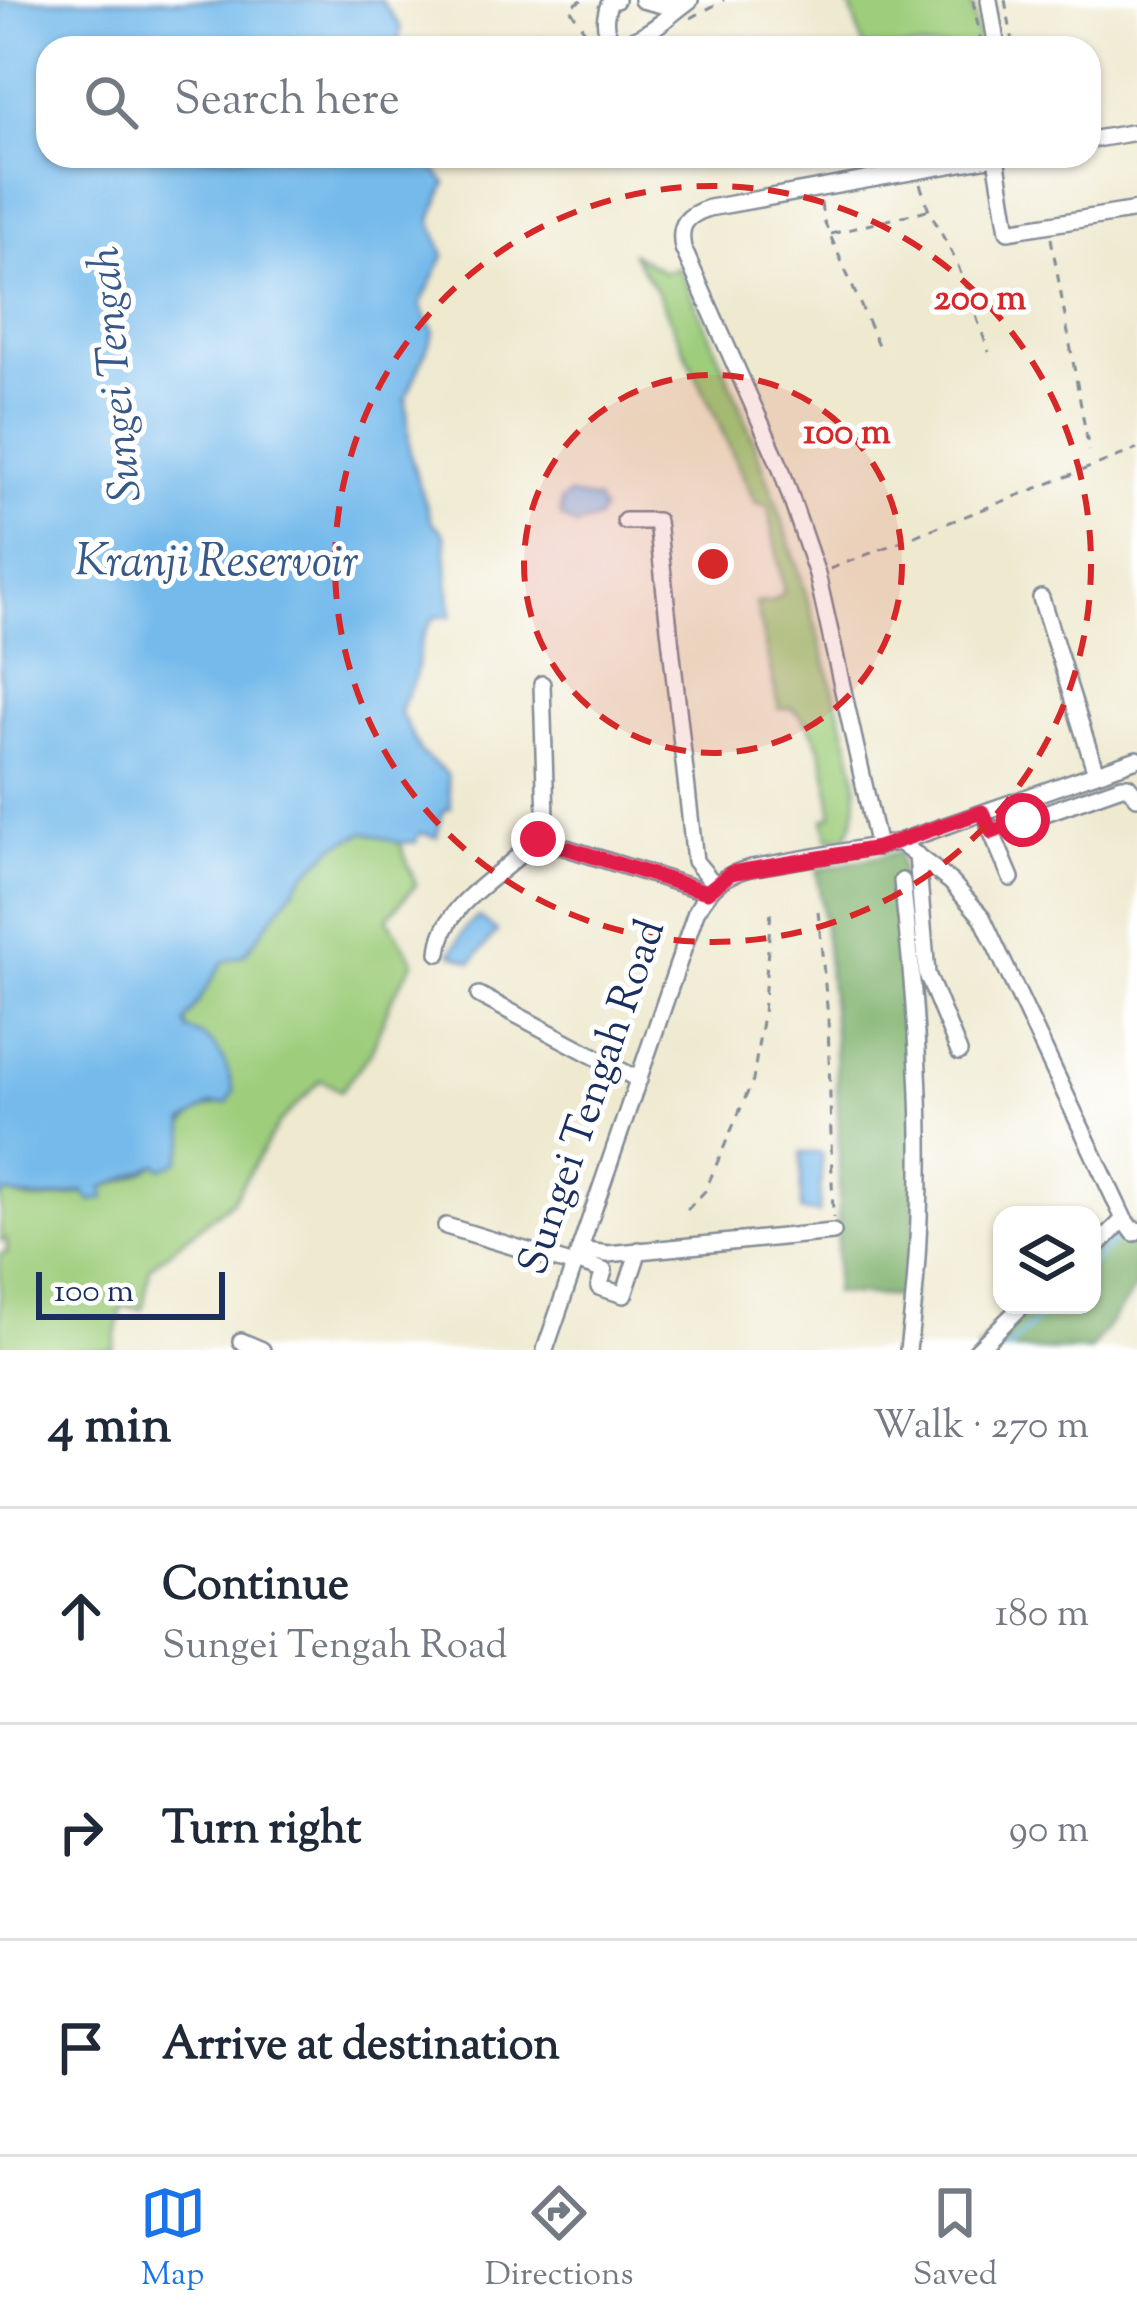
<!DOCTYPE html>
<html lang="en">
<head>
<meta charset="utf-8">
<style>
  :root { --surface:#fff; --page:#f2f2f3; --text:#1f2937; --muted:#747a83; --line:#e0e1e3; --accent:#1a73e8 }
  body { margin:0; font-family:"Sorts Mill Goudy",serif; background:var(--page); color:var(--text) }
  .controls { position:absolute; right:36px; bottom:36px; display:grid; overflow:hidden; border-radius:24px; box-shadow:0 3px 9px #0004 }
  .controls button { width:108px; height:108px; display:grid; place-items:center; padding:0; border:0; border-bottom:3px solid var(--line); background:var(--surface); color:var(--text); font:60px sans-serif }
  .scale { position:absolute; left:36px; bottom:30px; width:189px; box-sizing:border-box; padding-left:12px; border:6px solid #1b2f5e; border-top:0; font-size:33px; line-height:42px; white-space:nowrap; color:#1b2f5e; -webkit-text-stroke:9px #fff; paint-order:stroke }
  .stop { position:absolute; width:36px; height:36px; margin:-27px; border:9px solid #e11d48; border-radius:50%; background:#fff }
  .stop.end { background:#e11d48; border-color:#fff; box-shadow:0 3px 12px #0008 }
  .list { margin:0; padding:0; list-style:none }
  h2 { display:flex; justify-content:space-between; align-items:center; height:156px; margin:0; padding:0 48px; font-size:51px }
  h2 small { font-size:39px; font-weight:400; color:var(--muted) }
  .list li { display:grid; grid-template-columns:78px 1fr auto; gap:36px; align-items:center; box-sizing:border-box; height:216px; padding:0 48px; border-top:3px solid var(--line) }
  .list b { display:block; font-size:45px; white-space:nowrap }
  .list p { margin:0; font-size:39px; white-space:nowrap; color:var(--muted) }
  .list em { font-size:39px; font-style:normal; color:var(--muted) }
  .icon { flex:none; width:66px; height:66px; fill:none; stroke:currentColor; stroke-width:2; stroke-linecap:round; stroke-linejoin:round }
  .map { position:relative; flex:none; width:1137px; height:1350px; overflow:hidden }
  .search { position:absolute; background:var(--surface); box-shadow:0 3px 9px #0004; left:36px; right:36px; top:36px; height:132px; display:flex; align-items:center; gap:30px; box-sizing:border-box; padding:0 42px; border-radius:36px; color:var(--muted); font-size:45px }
  .sheet { height:804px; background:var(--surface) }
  nav { display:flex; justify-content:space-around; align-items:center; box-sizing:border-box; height:168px; border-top:3px solid var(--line); background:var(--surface); font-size:33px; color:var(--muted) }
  nav a { display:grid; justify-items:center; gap:6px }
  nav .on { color:var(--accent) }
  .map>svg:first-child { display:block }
</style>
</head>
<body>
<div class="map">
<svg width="1137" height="1350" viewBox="0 0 1137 1350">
  <rect width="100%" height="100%" fill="#fff"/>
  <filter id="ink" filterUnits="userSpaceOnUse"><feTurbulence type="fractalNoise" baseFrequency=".00833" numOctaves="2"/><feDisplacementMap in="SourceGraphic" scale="24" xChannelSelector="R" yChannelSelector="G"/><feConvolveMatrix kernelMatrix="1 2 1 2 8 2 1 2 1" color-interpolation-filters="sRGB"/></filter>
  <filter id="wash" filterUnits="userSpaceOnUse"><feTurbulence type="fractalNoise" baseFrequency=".004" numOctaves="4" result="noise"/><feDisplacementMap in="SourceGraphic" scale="48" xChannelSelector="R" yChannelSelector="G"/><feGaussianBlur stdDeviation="2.7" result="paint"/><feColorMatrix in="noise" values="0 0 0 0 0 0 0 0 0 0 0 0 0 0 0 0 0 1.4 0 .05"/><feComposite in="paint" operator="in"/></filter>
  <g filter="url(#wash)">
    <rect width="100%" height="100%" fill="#eee9cf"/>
    <path fill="#9ecd7b" stroke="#5c7e6c" stroke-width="3" d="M 848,0 L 971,0 L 980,48 L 864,48 Z
      M 631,252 L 664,272 L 678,267 C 745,404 795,545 834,692 C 845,735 871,794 847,835 L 828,839 L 824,819 L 833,815 C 826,776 826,734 792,708 L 779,709 L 756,603 L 772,602 L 784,592 L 768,506 L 755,502 L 658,293 Z
      M 365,832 L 400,843 L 416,885 L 387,918 L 414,961 L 391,1000 L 371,1052 L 341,1091 L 321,1080 L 279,1123 L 233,1200 L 150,1267 L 143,1309 L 122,1306 L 113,1350 L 0,1350 L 0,1253 L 7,1253 L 6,1239 L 0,1241 L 0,1197 L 7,1193 C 16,1196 25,1199 35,1200 C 63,1201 140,1181 159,1161 C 184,1134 182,1108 227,1103 L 185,1023 L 223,961 L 244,955 L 303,876 L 335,846 Z"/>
    <path fill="#7eb06b" stroke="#4c7064" stroke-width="3" d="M 899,852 L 917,1007 L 920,1115 L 908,1350 L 894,1350 L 901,1297 L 834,1293 C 846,1152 835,1009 817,870 Z
      M 1124,1219 L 1137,1230 L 1137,1286 L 1091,1350 L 977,1350 L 1023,1305 L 1092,1305 L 1092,1251 Z"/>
    <path fill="#74baeb" stroke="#4874a4" stroke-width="3" d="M 0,0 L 381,0 L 401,28 L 398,48 L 48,48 L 48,156 L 422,156 L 446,183 L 431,219 L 444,256 L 420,305 L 434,332 L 406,398 L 410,455 L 431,520 L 445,535 L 451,616 L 435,617 C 413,642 423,660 412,684 C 407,694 403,699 400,712 L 421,753 L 447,774 L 451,808 L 442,812 L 437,837 L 419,833 L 416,842 L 400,843 L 365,832 L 335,846 L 303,876 L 244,955 L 223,962 L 185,1023 L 188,1030 C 220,1040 226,1062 234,1092 L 227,1103 L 211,1104 L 184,1122 L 186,1141 L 178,1162 L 162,1169 L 157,1164 L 103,1188 L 105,1198 L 91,1201 L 82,1191 C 55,1199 35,1201 7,1193 L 0,1197 Z
      M 569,495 L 597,500 L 602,511 L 596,520 L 576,526 L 561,517 L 561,501 Z
      M 479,917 L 497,931 L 472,962 L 451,953 L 468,925 Z
      M 801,1153 L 822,1153 L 819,1213 L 801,1211 Z"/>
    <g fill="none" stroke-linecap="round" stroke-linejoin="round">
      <path stroke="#74baeb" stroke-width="4.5" d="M 1092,1263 L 1126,1229
        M 1007,1350 L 1051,1305"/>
    </g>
  </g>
  <g filter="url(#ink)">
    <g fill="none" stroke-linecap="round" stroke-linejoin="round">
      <defs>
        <path id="minor" d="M 616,0 L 610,2 C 601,21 604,49 632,40 C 652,33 673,12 690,0
          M 642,0 L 662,5 L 684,2
          M 989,0 L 997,48
          M 1089,140 L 1137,132
          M 996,157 L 1008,231 L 1137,210
          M 625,521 L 657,521 L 695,861 L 714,884
          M 1041,598 L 1096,773
          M 989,826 L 1011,878
          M 991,832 L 1122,786 L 1128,786 L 1137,797
          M 538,839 L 707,892
          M 899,842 L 951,882 L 982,917 L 1124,1219
          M 878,847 L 817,574 L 780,466 L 683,248 C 678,224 687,215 709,208 L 1000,156
          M 917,855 L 927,974 L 959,1052
          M 902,881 C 920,1037 929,1193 908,1350
          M 439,953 C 444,890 525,872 546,819 L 542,684
          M 479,995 L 639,1080
          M 446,1226 L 574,1265
          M 580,1250 L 608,1254 L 833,1232
          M 1092,1251 L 1124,1219 L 1134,1233 L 1137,1230
          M 576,1261 L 604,1271 L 599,1287 L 624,1295 L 639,1250
          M 241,1341 L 262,1350
          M 545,1350 L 696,912 C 710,886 723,875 751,868 L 899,842 L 1137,759
          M 977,1350 L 1023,1305"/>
      </defs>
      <use href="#minor" stroke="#848c96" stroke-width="20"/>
      <path stroke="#848c96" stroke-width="3" stroke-dasharray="9 9" stroke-linecap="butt" d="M 582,0 L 569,7 L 596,48
        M 973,0 L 982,48
        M 1005,0 L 1014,48
        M 691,18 L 724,0
        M 920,184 L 929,210 L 957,263 L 989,352
        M 821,203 L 823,219 L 881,352
        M 831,234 L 927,210
        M 1051,238 L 1089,451
        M 830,569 L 1137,449
        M 818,911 L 828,1017 L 833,1218
        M 687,1210 L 705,1191 L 753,1080 L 763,1014 L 771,910"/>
      <use href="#minor" stroke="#fff" stroke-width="15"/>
    </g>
  </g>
  <g fill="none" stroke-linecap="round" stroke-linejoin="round" filter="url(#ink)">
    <path stroke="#e11d48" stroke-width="15" d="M 538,839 L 707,892 L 731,873 L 878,848 L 982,812 L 992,832 L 1023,820"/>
  </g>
  <circle cx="713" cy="564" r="189" fill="#d62828" fill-opacity=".12"/>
  <g fill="none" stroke="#d62828" stroke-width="6" stroke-dasharray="21 15">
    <circle cx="713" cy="564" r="189"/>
    <circle cx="713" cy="564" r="378"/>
  </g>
  <g text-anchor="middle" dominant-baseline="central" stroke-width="10" stroke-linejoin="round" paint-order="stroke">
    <g font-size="42" fill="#1b2f5e" stroke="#fff">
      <text transform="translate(594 1098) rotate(-71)">Sungei Tengah Road</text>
    </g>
    <g font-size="45" font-style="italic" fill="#365988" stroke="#fff">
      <text transform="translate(118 374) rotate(-95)">Sungei Tengah</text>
      <text x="217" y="564">Kranji Reservoir</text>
    </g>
  </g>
  <circle cx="713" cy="564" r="18" fill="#d62828" stroke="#fff" stroke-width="6"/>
  <g font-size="36" text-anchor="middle" font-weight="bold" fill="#d62828" stroke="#fff" stroke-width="10" stroke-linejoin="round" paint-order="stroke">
    <text x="980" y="309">200 m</text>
    <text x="847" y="443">100 m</text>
  </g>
</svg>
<div class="controls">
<button><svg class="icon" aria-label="layers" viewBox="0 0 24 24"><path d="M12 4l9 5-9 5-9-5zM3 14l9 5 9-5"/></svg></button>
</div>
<div class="scale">100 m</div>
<div class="stop" style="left:1023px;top:820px"></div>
<div class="stop end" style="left:538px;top:839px"></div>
<div class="search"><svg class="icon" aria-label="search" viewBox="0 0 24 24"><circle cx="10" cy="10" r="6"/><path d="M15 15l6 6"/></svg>Search here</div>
</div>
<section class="sheet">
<h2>4 min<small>Walk · 270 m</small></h2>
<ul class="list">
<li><svg class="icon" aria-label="ahead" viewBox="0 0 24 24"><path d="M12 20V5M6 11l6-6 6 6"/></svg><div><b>Continue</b><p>Sungei Tengah Road</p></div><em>180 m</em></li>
<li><svg class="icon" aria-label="right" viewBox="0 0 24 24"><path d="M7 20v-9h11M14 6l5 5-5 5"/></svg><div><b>Turn right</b></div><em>90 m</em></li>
<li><svg class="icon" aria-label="arrive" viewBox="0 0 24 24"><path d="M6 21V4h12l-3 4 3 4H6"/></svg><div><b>Arrive at destination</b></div></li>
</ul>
</section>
<nav>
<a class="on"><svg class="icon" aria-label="map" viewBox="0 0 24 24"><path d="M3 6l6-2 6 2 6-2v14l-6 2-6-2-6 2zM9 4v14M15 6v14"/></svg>Map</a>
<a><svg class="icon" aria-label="directions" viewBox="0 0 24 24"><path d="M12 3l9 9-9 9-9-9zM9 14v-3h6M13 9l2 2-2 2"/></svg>Directions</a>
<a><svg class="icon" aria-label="saved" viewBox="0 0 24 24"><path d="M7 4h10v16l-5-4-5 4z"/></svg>Saved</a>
</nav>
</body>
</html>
